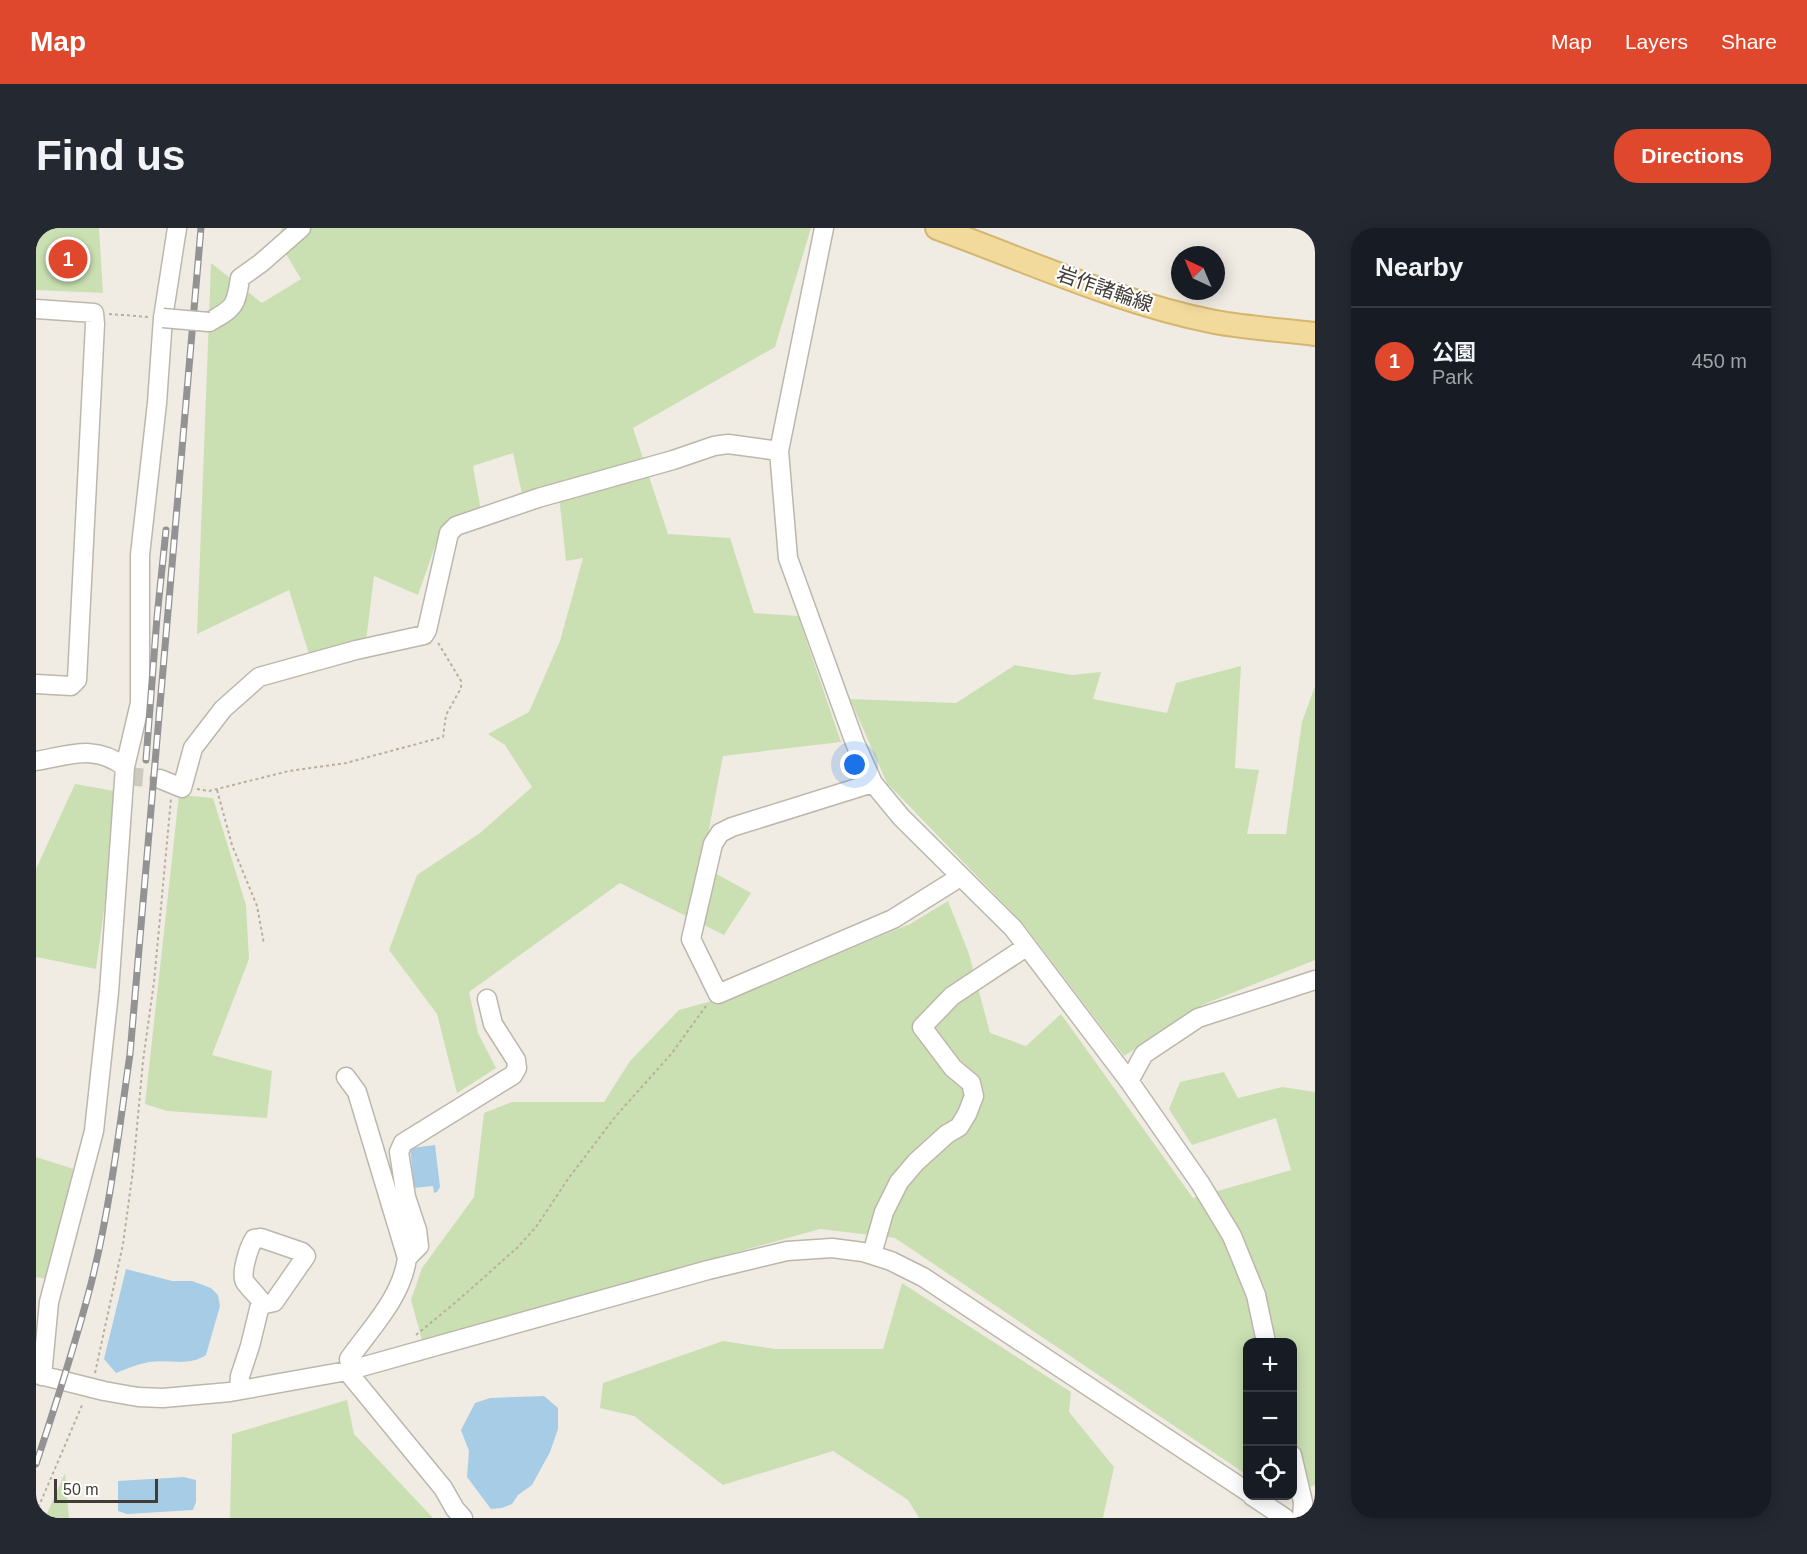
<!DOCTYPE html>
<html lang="en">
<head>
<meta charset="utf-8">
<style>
  :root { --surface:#171b24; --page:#242831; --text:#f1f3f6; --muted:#9ea1a6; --line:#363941; --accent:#df482c }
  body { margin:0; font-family:Arial,"Noto Sans JP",sans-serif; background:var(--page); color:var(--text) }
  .controls { position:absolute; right:18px; bottom:18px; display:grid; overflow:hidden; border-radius:12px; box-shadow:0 3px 15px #0003 }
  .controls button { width:54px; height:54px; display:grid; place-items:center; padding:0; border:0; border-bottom:2px solid var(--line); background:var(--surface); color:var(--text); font:30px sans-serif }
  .compass { position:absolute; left:1135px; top:18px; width:54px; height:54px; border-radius:50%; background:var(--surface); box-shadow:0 3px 15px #0003; rotate:316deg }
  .scale { position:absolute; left:18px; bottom:15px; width:104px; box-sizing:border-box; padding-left:6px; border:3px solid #413c35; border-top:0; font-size:16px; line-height:21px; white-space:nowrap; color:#413c35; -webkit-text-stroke:4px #fff; paint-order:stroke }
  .you { position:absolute; left:819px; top:537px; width:21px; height:21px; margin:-15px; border:4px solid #fff; border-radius:50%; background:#1a73e8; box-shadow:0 0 0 9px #1a73e833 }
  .badge { display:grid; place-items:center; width:39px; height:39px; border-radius:50%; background:var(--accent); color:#fff; font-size:20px; font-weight:700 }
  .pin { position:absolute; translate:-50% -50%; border:3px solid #fff; box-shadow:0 2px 6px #0006 }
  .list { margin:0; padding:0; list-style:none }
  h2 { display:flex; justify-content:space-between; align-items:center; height:78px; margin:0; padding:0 24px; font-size:26px }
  h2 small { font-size:20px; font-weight:400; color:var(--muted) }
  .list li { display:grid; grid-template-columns:39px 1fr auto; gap:18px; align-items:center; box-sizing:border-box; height:108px; padding:0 24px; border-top:2px solid var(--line) }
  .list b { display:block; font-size:22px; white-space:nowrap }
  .list p { margin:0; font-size:20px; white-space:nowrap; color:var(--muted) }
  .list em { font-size:20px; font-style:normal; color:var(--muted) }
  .icon { flex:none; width:33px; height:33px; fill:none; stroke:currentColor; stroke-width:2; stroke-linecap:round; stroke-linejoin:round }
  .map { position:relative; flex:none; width:1279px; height:1290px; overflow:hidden; border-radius:24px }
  header { display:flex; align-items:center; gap:36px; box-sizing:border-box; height:84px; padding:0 30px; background:var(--accent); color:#fff }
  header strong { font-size:28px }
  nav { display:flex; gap:33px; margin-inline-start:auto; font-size:21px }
  .intro { display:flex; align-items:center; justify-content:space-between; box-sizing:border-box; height:144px; padding:0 36px }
  h1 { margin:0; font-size:42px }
  .button { padding:15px 27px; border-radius:24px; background:var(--accent); color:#fff; font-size:21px; font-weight:700 }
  main { display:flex; gap:36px; padding:0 36px }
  aside { flex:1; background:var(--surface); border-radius:24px; box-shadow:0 3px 15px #0003 }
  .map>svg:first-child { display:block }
</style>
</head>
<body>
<header>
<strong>Map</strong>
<nav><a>Map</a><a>Layers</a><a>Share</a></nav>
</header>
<div class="intro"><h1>Find us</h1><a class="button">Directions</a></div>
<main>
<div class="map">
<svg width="1279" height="1290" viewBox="0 0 1279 1290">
  <rect width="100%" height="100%" fill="#f0ece4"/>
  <path fill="#cae0b2" d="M 0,0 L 63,0 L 67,65 L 0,62 Z
    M 246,0 L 775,0 L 739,119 L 597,200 L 632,306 L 694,310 L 718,385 L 762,388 L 805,514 L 687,528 L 666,638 L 715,665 L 688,707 L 584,655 L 433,764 L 442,805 L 460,840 L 421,865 L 401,786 L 353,722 L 381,647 L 444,605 L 496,559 L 469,517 L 452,506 L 493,484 L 524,413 L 547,330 L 530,333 L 522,258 L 487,270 L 477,225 L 437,238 L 445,283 L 404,304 L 382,367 L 338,348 L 330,413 L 273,426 L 253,362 L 161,406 L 175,35 L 226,75 L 265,51 L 241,11 Z
    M 979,437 L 1036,447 L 1065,444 L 1057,471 L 1131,485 L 1140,455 L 1205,438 L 1199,540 L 1223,542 L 1211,606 L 1250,606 L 1266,494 L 1279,458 L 1279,732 L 1166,777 L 1088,828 L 988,697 L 851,555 L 814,471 L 920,475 Z
    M 39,556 L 84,564 L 60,741 L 0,729 L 0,641 Z
    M 143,567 L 177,570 L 210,677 L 213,731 L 176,827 L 236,843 L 231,890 L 131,883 L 109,876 Z
    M 912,673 L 933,726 L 954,805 L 990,818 L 1025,786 L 1157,970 L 1255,942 L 1240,890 L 1156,917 L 1133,881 L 1144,854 L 1188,844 L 1202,870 L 1246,859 L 1279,864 L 1279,1257 L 1257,1265 L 1256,1114 L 1212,1114 L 1211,1247 L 859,1010 L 784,1001 L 386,1112 L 375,1072 L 386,1040 L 438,969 L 448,885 L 476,874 L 568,874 L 594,833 L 643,782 L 712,763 L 874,696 Z
    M 0,929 L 44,943 L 15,1052 L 0,1049 Z
    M 866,1055 L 1035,1164 L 1033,1184 L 1078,1239 L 1067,1290 L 883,1290 L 872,1272 L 797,1223 L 687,1257 L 598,1188 L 564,1180 L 567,1155 L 687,1113 L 739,1121 L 847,1121 Z
    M 311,1172 L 318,1206 L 397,1290 L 194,1290 L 196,1206 Z
    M 29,1245 L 33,1290 L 9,1290 Z"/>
  <path fill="#a7cce6" d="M 399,917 L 404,959 L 401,964 L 398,965 L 397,958 L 378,960 L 374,919 L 376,920 Z
    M 90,1041 L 136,1053 L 156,1053 L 175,1060 L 182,1067 L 184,1078 L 170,1127 C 152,1139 133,1131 113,1134 C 102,1136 90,1141 80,1145 L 68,1131 Z
    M 508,1168 L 522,1180 L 522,1201 L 514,1224 L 496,1257 L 482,1267 L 476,1276 L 466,1280 L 455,1281 L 431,1249 L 433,1223 L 425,1202 L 439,1175 L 454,1170 Z
    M 148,1249 L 160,1252 L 160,1274 L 157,1282 L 91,1286 L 82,1283 L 82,1253 Z"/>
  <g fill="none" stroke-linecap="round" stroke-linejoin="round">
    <path stroke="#cdc9c1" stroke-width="18" stroke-dasharray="18 9" stroke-linecap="butt" d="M 89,548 L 124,551"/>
    <defs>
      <path id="minor" d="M 788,0 L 743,223 L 752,330 L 819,515 L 837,555 L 865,589 L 977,700 L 1093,853 L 1164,955 L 1196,1008 L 1220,1067 L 1230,1114
        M 0,81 L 58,85 L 59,96 L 41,452 L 35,458 L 0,456
        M 173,94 C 198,80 200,79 204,50 L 225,35 L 265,0
        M 0,533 C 35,527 59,516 89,539
        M 124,551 L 146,560 L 157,520 L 187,481 L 223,449 L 320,422 L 388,407 L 391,402 L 413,305 L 420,298 L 502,270 L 637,232 L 678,218 L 692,216 L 743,223
        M 837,555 L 696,599 L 684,605 L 677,616 L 655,711 L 682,766 L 857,691 L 924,649
        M 310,849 L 321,864 L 371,1030 C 366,1069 335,1100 313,1131 L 315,1142
        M 1093,853 L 1108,826 L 1162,790 L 1279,752
        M 836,1026 L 848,984 L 863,954 L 880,934 L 911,906 L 923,899 L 931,886 L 938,868 L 935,855 L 917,840 L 886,799 L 916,768 L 990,719
        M 371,1030 L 383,1018 L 381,1002 L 370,969 L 363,924 L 367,915 L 477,847 L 481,840 L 480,832 L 457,796 L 451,771
        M 311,1143 L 407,1260 L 419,1281 L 427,1290
        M 0,1146 L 68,1163 L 102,1169 L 127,1170 L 194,1164 L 311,1143 L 672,1042 L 751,1023 L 796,1020 L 827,1024 L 855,1033 L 887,1049 L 1212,1264
        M 6,1148 L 13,1074 L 58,903 L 73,764 L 89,539 L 104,475 L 104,327 L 121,175 L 127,90 L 141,0
        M 203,1162 L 204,1148 L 214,1118 L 225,1073 C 220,1066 214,1061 209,1054 C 204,1046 213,1019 218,1011 L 225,1010 L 266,1024 L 270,1028 L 238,1074 L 229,1076 L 225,1073
        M 1256,1227 L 1267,1274 L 1266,1290
        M 1216,1268 L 1249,1290"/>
      <path id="major" d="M 901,0 C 992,33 1083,75 1179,94 C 1212,100 1246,102 1279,106"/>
    </defs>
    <use href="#minor" stroke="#bdb7ab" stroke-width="21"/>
    <use href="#major" stroke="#d4b66e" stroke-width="26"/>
    <path stroke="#baaf9b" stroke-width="2" stroke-dasharray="3 3" stroke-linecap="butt" d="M 73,86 L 113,89
      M 161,561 L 173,563 L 253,543 L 310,535 L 407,509 L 410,487 L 425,460 L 425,453 L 401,413
      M 181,562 L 196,617 L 221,678 L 228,716
      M 380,1107 L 420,1074 L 481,1020 L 500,999 L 532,951 L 579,889 L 636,825 L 670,778
      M 59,1145 L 87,1016 L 97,942 L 107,833 L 118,754 L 135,571
      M 0,1285 L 47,1175"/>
    <use href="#minor" stroke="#fff" stroke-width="18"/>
    <use href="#major" stroke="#f1da9c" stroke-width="22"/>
    <defs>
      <path id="rail" d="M 110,532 L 121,389 L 130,302
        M 0,1236 C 20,1176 39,1117 55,1056 C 74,981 83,902 94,826 L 165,0"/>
    </defs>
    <use href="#rail" stroke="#939393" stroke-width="7"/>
    <use href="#rail" stroke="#fff" stroke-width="4.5" stroke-dasharray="14" stroke-linecap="butt"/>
    <defs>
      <path id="minor-bridge" d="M 127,90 L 173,94"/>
    </defs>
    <use href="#minor-bridge" stroke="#bdb7ab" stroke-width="21" stroke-linecap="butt"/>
    <use href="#minor-bridge" stroke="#fff" stroke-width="18"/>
  </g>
  <g text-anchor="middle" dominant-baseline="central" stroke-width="4.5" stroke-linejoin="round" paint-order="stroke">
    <g font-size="20" fill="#413c35" stroke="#fff">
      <text transform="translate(1069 61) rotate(19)">岩作諸輪線</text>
    </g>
  </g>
</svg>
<div class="controls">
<button>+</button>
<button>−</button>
<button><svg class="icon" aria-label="locate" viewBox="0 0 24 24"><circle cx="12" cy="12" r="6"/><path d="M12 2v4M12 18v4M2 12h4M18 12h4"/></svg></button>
</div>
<svg class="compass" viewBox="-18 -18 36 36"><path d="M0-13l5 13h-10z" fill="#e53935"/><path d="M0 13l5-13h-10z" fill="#9ea1a6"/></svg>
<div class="scale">50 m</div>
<div class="you"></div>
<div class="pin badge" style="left:32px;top:31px">1</div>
</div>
<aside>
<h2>Nearby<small></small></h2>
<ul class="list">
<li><span class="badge">1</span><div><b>公園</b><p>Park</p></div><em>450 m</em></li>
</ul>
</aside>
</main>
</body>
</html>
